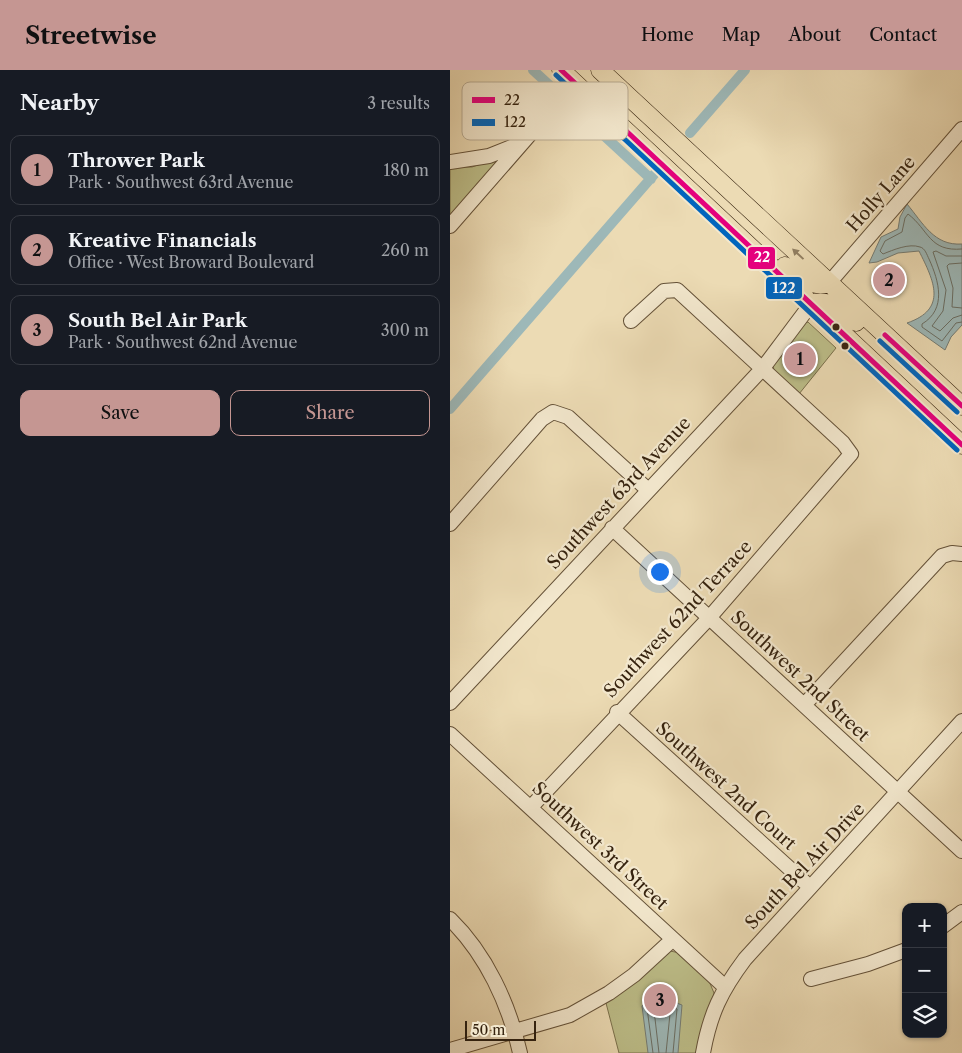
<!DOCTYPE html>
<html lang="en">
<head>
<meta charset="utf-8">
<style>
  :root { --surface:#171b24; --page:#242831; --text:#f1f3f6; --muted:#9ea1a6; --line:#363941; --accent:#c59692 }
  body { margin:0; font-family:"Libre Caslon Text",serif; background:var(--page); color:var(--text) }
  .controls { position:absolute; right:15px; bottom:15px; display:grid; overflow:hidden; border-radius:10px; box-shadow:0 1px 4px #0004 }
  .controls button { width:45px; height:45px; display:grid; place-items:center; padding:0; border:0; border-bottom:1px solid var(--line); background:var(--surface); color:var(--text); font:25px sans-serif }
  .scale { position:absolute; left:15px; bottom:12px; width:71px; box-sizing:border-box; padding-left:5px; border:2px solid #36230f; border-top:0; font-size:14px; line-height:18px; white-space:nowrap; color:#36230f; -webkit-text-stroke:4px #f3e8ce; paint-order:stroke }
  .you { position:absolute; left:209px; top:501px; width:18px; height:18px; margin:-12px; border:4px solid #fff; border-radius:50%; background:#1a73e8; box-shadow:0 0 0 8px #1a73e833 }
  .badge { display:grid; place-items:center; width:32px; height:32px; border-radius:50%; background:var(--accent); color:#111; font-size:16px; font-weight:700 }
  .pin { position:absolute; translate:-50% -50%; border:2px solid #fff; box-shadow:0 1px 5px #0006 }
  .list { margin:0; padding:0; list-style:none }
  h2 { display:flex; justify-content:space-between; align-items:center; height:65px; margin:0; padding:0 20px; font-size:21px }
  h2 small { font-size:16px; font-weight:400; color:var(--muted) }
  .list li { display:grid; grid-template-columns:32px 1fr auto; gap:15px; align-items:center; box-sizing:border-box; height:70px; margin:0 10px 10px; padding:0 10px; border:1px solid var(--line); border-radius:10px }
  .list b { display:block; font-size:19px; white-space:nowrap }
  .list p { margin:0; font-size:16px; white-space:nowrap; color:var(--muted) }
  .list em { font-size:16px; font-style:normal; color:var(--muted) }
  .actions { display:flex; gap:10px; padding:15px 20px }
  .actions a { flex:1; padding:11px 0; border:1px solid var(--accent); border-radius:10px; text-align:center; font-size:18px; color:var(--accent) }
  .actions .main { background:var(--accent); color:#111 }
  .icon { flex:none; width:28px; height:28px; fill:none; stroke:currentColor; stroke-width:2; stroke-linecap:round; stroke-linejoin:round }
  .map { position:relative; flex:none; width:512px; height:983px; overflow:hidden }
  header { display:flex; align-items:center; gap:30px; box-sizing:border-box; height:70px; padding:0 25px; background:var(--accent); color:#111 }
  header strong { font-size:24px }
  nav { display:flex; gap:28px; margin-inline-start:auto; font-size:18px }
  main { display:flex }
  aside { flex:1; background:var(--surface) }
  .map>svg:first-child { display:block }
</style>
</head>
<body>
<header>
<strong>Streetwise</strong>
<nav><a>Home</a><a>Map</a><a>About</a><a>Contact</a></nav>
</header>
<main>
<aside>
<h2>Nearby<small>3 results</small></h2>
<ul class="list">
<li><span class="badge">1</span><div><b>Thrower Park</b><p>Park · Southwest 63rd Avenue</p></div><em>180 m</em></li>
<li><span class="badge">2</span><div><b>Kreative Financials</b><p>Office · West Broward Boulevard</p></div><em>260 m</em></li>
<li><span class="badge">3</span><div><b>South Bel Air Park</b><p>Park · Southwest 62nd Avenue</p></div><em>300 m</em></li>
</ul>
<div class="actions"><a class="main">Save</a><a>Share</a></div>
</aside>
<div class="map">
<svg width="512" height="983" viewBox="0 0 512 983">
  <rect width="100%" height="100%" fill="#ecdbb4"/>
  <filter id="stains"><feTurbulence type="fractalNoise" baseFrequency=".004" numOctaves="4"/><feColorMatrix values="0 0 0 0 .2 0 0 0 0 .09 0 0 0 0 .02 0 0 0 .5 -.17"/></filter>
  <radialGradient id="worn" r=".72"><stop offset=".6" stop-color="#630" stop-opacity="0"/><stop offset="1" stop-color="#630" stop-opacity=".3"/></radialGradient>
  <path fill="#bdbe89" stroke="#7a704c" d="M 42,90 L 47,91 L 47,93 L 0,148 L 0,97 L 22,97 Z
    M 358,252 L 386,278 L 349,324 L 324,300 L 322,292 L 349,255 Z
    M 220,881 L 230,883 L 259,911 L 264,923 L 249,983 L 169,983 L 156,933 Z"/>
  <path fill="#9db8b8" stroke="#747c74" d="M 457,134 C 473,153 484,176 512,174 L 512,255 L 501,267 L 495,280 L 457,253 C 498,239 484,211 469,181 L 448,183 L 427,192 L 419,193 L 431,167 L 448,159 L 450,147 Z
    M 203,924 L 232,935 L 228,983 L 198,983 L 192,936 Z"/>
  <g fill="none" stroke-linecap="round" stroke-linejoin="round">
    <path stroke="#6a6e64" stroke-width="1" d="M 512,179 C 479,182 479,160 458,144 L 455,148 L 452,162 L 435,171 L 430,181 L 433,184 C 443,180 459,173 470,177 C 475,178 477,185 479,189 C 489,211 497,239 472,254 L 472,257 L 492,271 L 506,253 L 512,252
      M 512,186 L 496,186 L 486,181 L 483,182 L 496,220 L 493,241 L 482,256 L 490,261 L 503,248 L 512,245
      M 512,193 L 499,194 L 497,196 L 503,218 L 502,237 L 512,238
      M 203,983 L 197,938 L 205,930 L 227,939 L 223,983
      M 209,983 L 204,940 L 206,937 L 220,944 L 216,983"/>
    <path stroke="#9db8b8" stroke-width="10" d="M 83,0 L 201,109
      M 240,63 L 295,0
      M 0,339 L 208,100"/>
    <defs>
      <path id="minor" d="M 95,47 C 111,44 119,29 133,20
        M 0,92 L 39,86 L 69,74
        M 0,156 L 95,47 C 97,31 112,20 126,14
        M 379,213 L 512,59
        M 0,454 L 92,349 L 103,342 L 118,347 L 197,419
        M 162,458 L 512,781
        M 0,633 L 313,298 L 361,234
        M 355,634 L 492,486 L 502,483 L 512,484
        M 167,642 L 360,817
        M 0,664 L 274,916
        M 81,737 L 259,548 L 401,384 L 393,373 L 227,220 L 214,221 L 181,251
        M 0,849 C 36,884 59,934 70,983
        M 493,856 L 512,842
        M 361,909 L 418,894 L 456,880
        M 0,980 L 120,945 L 159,923 L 184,905 L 222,870
        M 253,983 C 260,944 271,921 295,889 L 512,651"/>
      <path id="major" d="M 111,0 L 512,375
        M 150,0 L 512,336
        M 335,196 C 349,207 361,218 379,213
        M 361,234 C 380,228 393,241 406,252"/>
    </defs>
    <use href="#minor" stroke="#645138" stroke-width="16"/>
    <use href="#major" stroke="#36230f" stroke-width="19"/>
    <use href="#minor" stroke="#f3e8ce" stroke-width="14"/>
    <use href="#major" stroke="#ecdbb4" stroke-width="18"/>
    <defs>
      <path id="bus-1" d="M 111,0 L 512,375
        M 435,265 L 512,336"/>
      <path id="bus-2" d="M 106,5 L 507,380
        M 430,271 L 507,342"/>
    </defs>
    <use href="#bus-1" stroke="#f3e8ce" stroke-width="9"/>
    <use href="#bus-2" stroke="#f3e8ce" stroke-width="9"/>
    <use href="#bus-1" stroke="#e5007d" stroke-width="5"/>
    <use href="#bus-2" stroke="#0065bd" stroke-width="5"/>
  </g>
  <defs><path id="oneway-solid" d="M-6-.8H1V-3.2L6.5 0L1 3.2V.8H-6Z" transform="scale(1.25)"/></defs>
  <use fill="#917f62" href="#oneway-solid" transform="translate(348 184) rotate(-137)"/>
  <g fill="#36230f" stroke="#f3e8ce" stroke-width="2">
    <circle cx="386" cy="257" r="4.5"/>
    <circle cx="395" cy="276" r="4.5"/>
  </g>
  <g text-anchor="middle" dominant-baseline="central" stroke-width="4.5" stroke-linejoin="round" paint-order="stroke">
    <g font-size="18" fill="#36230f" stroke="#f3e8ce">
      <text transform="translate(431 124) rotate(-49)">Holly Lane</text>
      <text transform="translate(169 423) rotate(-47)">Southwest 63rd Avenue</text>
      <text transform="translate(228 549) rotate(-47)">Southwest 62nd Terrace</text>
      <text transform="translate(350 606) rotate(43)">Southwest 2nd Street</text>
      <text transform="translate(276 716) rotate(42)">Southwest 2nd Court</text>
      <text transform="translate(150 776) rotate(43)">Southwest 3rd Street</text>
      <text transform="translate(355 796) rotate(-47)">South Bel Air Drive</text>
    </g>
  </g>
  <rect x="12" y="12" width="166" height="58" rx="8" fill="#f3e8ce" stroke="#baad95" stroke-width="1"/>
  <rect x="22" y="27" width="23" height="6" fill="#e5007d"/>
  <rect x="22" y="49" width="23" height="7" fill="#0065bd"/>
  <g font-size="14" fill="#36230f">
    <text x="54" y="35">22</text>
    <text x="54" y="57">122</text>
  </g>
  <g stroke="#f3e8ce" stroke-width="2">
    <rect x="297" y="176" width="29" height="24" rx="5" fill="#e5007d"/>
    <rect x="315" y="206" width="38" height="24" rx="5" fill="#0065bd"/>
  </g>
  <g font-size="14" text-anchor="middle" font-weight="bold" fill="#fff">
    <text x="312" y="192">22</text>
    <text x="334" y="223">122</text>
  </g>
  <rect width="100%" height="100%" filter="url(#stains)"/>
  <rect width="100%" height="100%" fill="url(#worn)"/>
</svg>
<div class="controls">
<button>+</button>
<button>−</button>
<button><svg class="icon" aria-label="layers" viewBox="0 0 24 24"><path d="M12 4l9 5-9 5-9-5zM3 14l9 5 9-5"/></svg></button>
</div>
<div class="scale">50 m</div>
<div class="you"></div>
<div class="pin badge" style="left:350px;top:289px">1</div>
<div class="pin badge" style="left:439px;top:210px">2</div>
<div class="pin badge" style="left:210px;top:930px">3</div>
</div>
</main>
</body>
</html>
